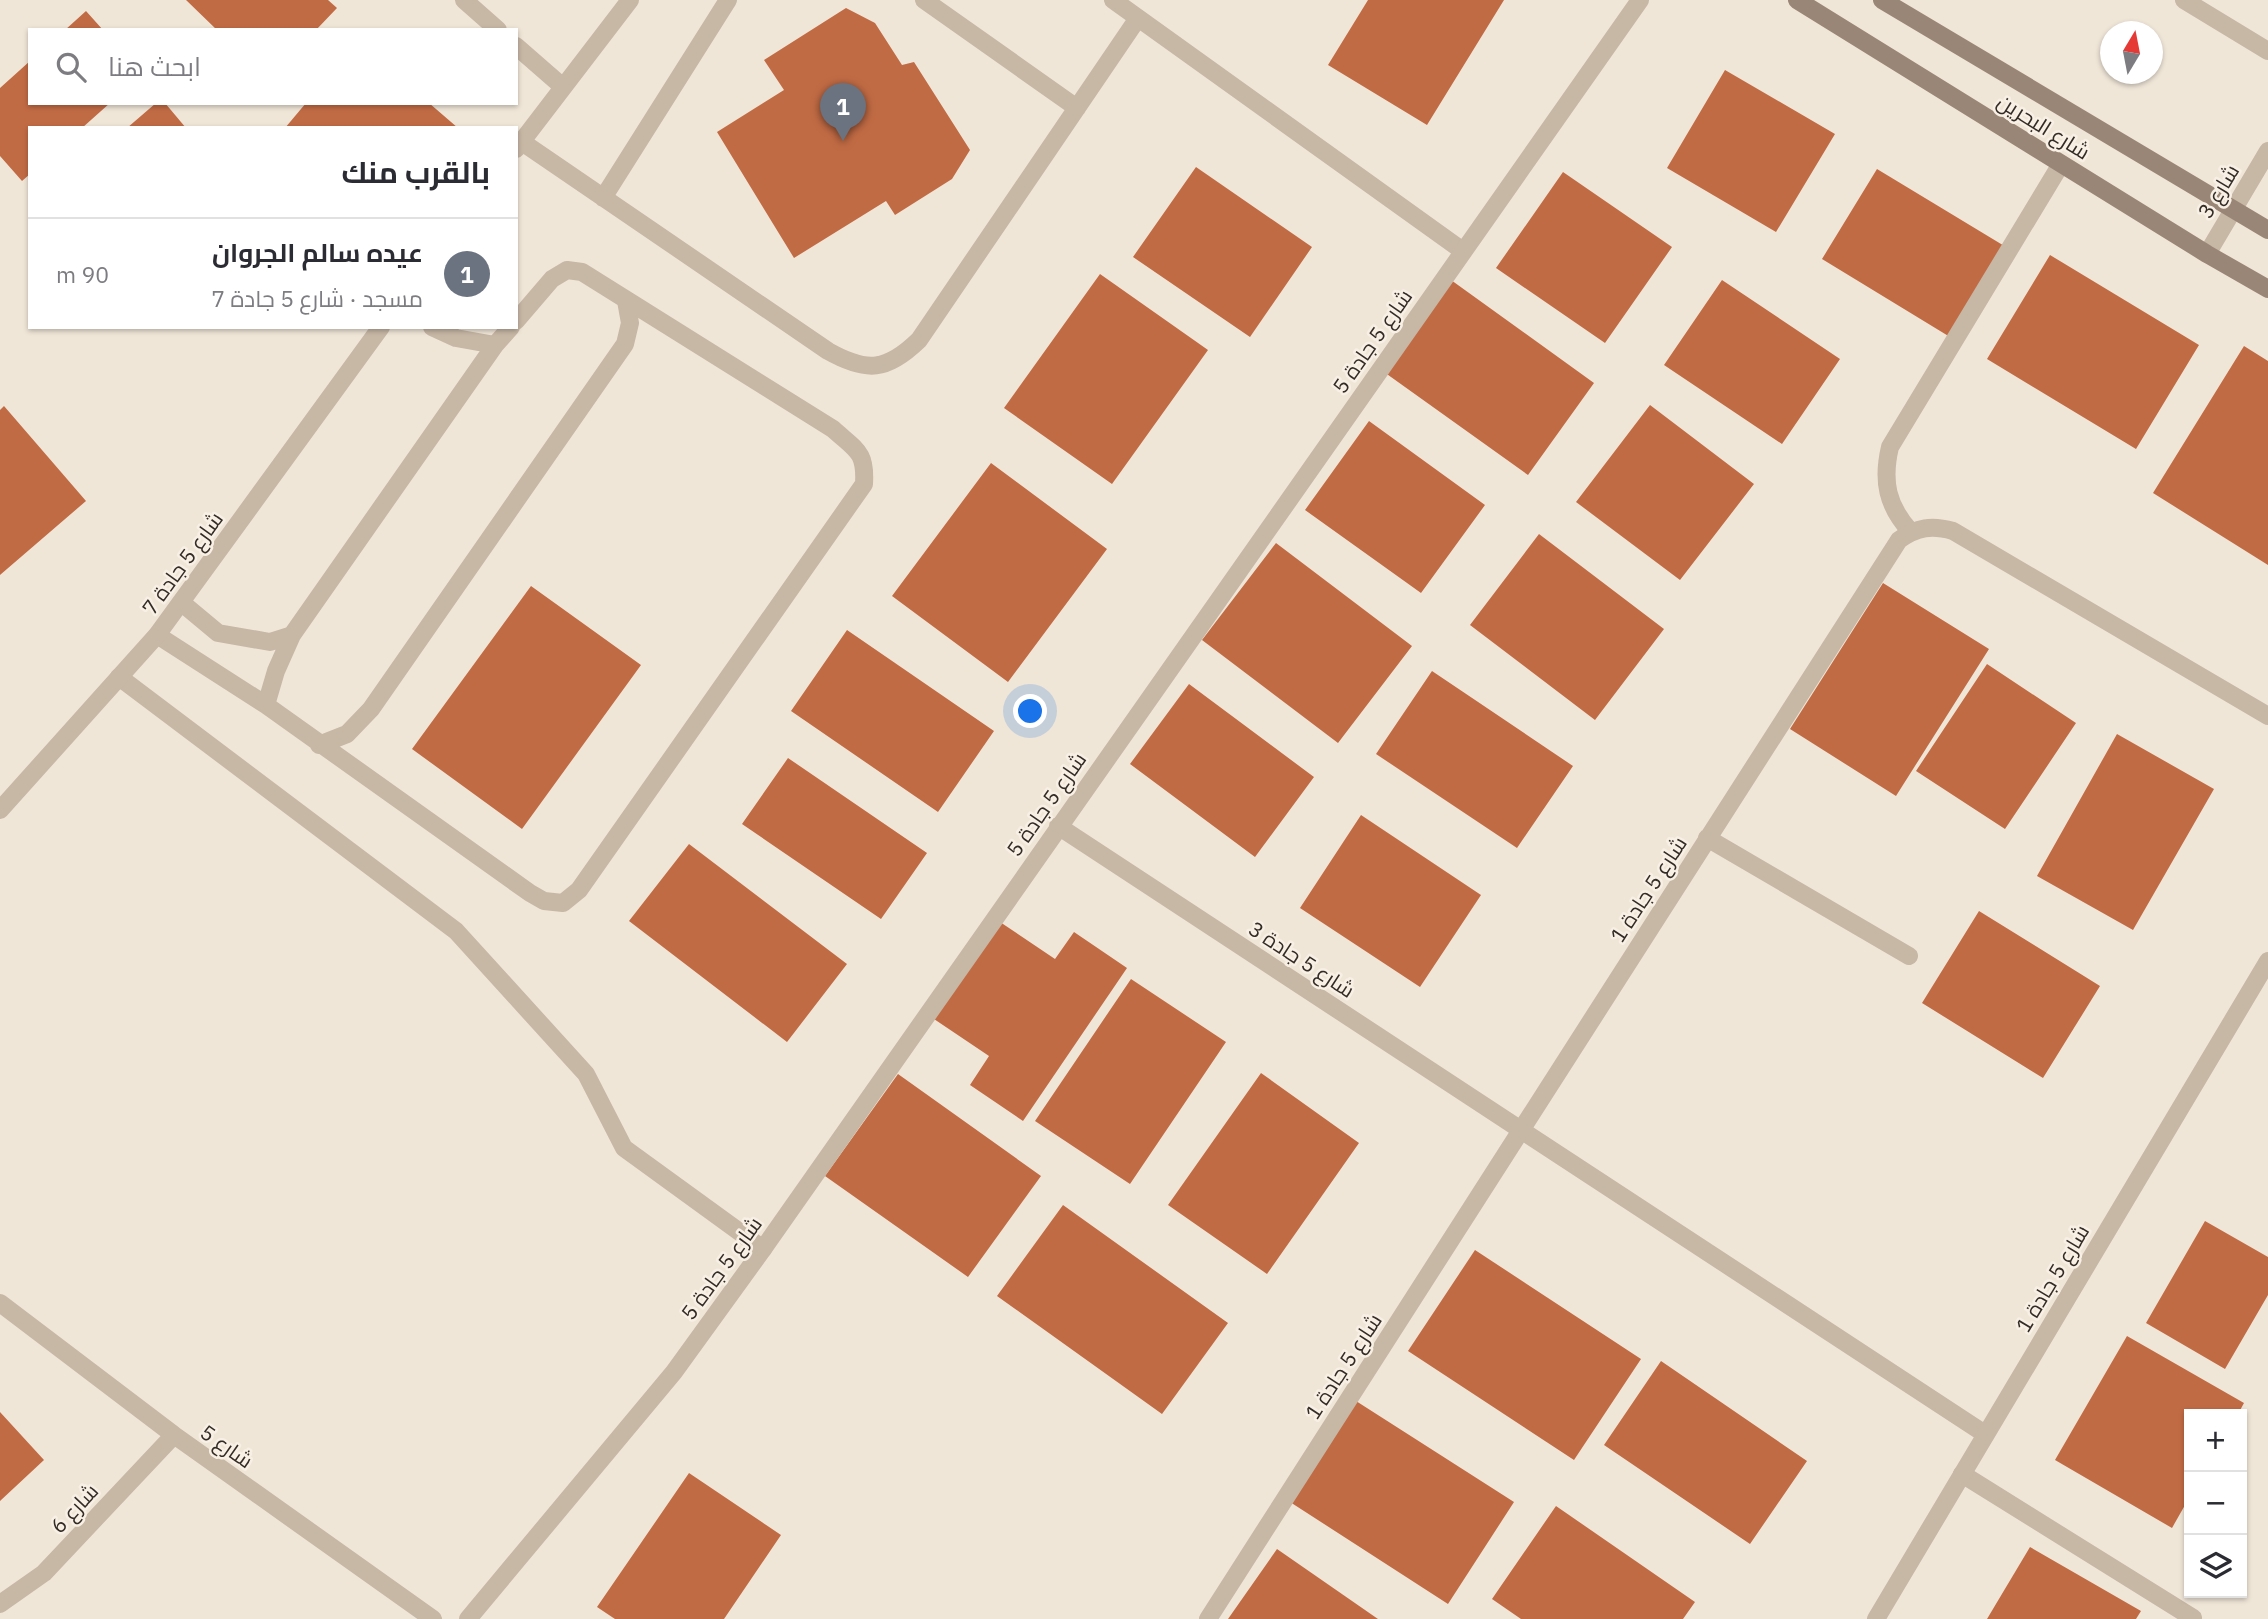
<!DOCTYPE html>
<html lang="ar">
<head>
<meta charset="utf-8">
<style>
  :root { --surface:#fff; --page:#f2f2f3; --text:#2b2b33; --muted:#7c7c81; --line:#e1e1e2; --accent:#1d4b52 }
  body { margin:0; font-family:"IBM Plex Sans",Cairo,sans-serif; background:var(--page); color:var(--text); direction:rtl }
  .controls { position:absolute; right:21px; bottom:21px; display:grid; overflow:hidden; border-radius:0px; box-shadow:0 2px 5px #0004 }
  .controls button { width:63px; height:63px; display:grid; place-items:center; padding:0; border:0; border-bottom:2px solid var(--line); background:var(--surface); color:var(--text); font:35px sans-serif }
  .compass { position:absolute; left:2100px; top:21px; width:63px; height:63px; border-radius:50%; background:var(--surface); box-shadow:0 2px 5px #0004; rotate:10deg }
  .you { position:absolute; left:1031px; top:712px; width:24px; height:24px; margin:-18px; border:5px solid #fff; border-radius:50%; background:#1a73e8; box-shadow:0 0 0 10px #1a73e833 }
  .badge { display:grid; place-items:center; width:46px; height:46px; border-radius:50%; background:var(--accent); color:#fff; font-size:23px; font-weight:700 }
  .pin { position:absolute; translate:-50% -58px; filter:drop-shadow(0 2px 4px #0008) }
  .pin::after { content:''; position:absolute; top:37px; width:24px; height:21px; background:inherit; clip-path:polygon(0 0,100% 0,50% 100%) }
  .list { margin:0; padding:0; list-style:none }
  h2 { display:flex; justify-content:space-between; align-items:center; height:91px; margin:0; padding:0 28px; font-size:30px }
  h2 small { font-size:23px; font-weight:400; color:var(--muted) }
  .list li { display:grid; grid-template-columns:46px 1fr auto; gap:21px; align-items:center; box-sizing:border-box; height:112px; padding:0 28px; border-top:2px solid var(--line) }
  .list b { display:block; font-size:26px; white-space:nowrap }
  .list p { margin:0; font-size:23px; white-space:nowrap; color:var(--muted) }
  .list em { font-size:23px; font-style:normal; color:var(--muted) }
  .icon { flex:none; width:38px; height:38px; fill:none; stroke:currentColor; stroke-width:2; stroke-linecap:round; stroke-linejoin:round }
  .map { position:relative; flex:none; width:2268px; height:1619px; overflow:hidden; direction:ltr }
  .search { position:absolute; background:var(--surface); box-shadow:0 2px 5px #0004; left:28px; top:28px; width:490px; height:77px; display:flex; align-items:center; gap:18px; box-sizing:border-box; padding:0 24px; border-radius:0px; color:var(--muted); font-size:26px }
  .panel { position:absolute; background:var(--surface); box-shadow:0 2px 5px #0004; left:28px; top:126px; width:490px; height:203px; border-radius:0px; direction:rtl }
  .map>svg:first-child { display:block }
</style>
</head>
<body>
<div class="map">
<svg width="2268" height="1619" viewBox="0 0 2268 1619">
  <rect width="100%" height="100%" fill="#f0e6d8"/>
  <path fill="#c16b44" d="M 186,0 L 328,0 L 337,8 L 316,30 L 217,30 Z
    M 1368,0 L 1504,0 L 1427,125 L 1328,65 Z
    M 846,8 L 875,23 L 902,65 L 914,62 L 970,150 L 952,179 L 895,215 L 886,201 L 794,258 L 717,132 L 784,90 L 764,60 Z
    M 86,11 L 103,30 L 65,30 Z
    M 30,61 L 30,103 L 110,103 L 82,128 L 30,128 L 30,174 L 22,181 L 0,156 L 0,88 Z
    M 1725,70 L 1835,134 L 1776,232 L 1667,168 Z
    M 156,103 L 165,103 L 186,128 L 127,128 Z
    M 306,103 L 429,103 L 458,128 L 285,128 Z
    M 1196,167 L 1312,247 L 1250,337 L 1133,257 Z
    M 1877,169 L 2006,247 L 1950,337 L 1822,259 Z
    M 1563,172 L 1672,247 L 1605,343 L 1496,268 Z
    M 2050,255 L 2199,345 L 2136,449 L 1987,359 Z
    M 1100,274 L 1208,350 L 1112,484 L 1004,408 Z
    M 1451,280 L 1594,383 L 1528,475 L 1384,372 Z
    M 1722,280 L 1840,359 L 1782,444 L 1664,365 Z
    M 2244,346 L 2268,361 L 2268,565 L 2153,493 Z
    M 1650,405 L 1754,484 L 1680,580 L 1576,502 Z
    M 4,406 L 86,501 L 0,575 L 0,410 Z
    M 1369,421 L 1485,505 L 1421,593 L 1305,510 Z
    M 991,463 L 1107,549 L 1008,682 L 892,596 Z
    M 1539,534 L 1664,629 L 1595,720 L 1470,625 Z
    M 1276,543 L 1412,646 L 1338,743 L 1202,640 Z
    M 1883,583 L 1989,649 L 1896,796 L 1790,729 Z
    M 531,586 L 641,665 L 522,829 L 412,749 Z
    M 847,630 L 994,731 L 938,812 L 791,711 Z
    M 1987,664 L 2076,723 L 2005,829 L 1916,771 Z
    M 1432,671 L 1573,766 L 1517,848 L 1376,754 Z
    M 1189,684 L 1314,777 L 1255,857 L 1130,764 Z
    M 2117,734 L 2214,789 L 2133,930 L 2037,876 Z
    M 788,758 L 927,853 L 881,919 L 742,824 Z
    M 1361,815 L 1481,895 L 1420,987 L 1300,908 Z
    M 689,844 L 847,964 L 787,1042 L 629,921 Z
    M 1979,911 L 2100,986 L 2043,1078 L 1922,1003 Z
    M 997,920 L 1055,959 L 1074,932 L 1127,968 L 1023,1121 L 970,1085 L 989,1056 L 931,1017 Z
    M 1131,979 L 1226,1042 L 1130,1184 L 1035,1121 Z
    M 1261,1073 L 1359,1143 L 1267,1274 L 1168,1205 Z
    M 898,1074 L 1041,1176 L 968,1277 L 825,1176 Z
    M 1063,1205 L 1228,1323 L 1162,1414 L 997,1296 Z
    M 2205,1221 L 2268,1257 L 2268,1295 L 2225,1369 L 2146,1323 Z
    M 1475,1250 L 1641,1359 L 1574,1460 L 1408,1351 Z
    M 2127,1336 L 2244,1403 L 2238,1414 L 2189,1414 L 2189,1498 L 2172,1528 L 2055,1460 Z
    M 1661,1361 L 1807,1461 L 1750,1544 L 1604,1445 Z
    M 1356,1401 L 1514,1502 L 1448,1604 L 1290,1502 Z
    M 0,1412 L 44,1460 L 0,1501 Z
    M 689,1473 L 781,1535 L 724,1619 L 615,1619 L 597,1607 Z
    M 1556,1506 L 1695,1602 L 1683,1619 L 1521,1619 L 1492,1599 Z
    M 2030,1547 L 2141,1611 L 2136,1619 L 1987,1619 Z
    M 1277,1549 L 1378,1619 L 1228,1619 Z"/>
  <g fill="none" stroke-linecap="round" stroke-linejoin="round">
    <path stroke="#c7b7a5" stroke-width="18" d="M 924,0 L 1077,108
      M 1113,0 L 1463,251
      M 2184,0 L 2268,51
      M 522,142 L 828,351 C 867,373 887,371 919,340 L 1138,18
      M 603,198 L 728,0
      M 432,327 L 456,338 L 495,345
      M 1911,532 C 1887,506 1882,481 1890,447 L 2061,164
      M 182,603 L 218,633 L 270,642 L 292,635
      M 157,635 L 266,705 L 530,893 L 544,901 L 563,903 L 579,890 L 864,484 C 866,451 856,450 833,429 L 582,272 L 567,270 L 552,279 L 516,321
      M 119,677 L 456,931 L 586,1074 L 624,1148 L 763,1249
      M 266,705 L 276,671 L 292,635 L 495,345 L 511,327
      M 319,745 L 347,734 L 371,709 L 625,344 L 630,323 L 626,301
      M 1521,1130 L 1985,1434
      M 1962,1474 L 2193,1618"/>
    <path stroke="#c7b7a5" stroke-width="18" d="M 464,0 L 498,30
      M 516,46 L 563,87
      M 516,149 L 630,0
      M 2207,254 L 2268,151
      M 0,810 L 157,635 L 381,327
      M 1058,826 L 1521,1130
      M 1707,838 L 1909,956
      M 0,1303 L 174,1435 L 433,1619
      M 0,1604 L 44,1573 L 174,1435
      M 468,1619 L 674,1372 L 763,1249 L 1640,0
      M 1208,1619 L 1899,540 C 1917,527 1932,525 1953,531 L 2268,716
      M 1876,1619 L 2268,961"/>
    <path stroke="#9a8676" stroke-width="18" d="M 1797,0 L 2207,254 L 2268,289
      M 1882,0 L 2268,230"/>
  </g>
  <g text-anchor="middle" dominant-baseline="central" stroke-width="5" stroke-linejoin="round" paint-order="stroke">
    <g font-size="21" fill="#332b26" stroke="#f8f0e4">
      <text transform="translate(2044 126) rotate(32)">شارع البحرين</text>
      <text transform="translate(2218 191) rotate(-59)">شارع 3</text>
      <text transform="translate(1372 341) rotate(-55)">شارع 5 جادة 5</text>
      <text transform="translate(182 563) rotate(-54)">شارع 5 جادة 7</text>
      <text transform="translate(1046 804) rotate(-55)">شارع 5 جادة 5</text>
      <text transform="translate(1648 889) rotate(-57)">شارع 5 جادة 1</text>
      <text transform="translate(1302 959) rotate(33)">شارع 5 جادة 3</text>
      <text transform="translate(721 1268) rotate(-54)">شارع 5 جادة 5</text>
      <text transform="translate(2052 1278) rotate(-59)">شارع 5 جادة 1</text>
      <text transform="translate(1343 1366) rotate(-57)">شارع 5 جادة 1</text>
      <text transform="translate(227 1446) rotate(35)">شارع 5</text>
      <text transform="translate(74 1508) rotate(-47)">شارع 6</text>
    </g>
  </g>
</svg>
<div class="controls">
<button>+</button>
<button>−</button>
<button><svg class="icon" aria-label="layers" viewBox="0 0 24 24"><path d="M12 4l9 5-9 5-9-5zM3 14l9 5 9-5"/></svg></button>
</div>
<svg class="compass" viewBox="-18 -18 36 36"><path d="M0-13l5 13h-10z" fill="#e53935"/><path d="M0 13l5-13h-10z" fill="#7c7c81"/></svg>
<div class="you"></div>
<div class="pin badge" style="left:843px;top:141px;background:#6b7280">1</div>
<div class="search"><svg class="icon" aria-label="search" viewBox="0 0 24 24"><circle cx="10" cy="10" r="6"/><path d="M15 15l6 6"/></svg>ابحث هنا</div>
<section class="panel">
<h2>بالقرب منك<small></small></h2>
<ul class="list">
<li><span class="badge" style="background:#6b7280">1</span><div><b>عيده سالم الجروان</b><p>مسجد · شارع 5 جادة 7</p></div><em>90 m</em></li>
</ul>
</section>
</div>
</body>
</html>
